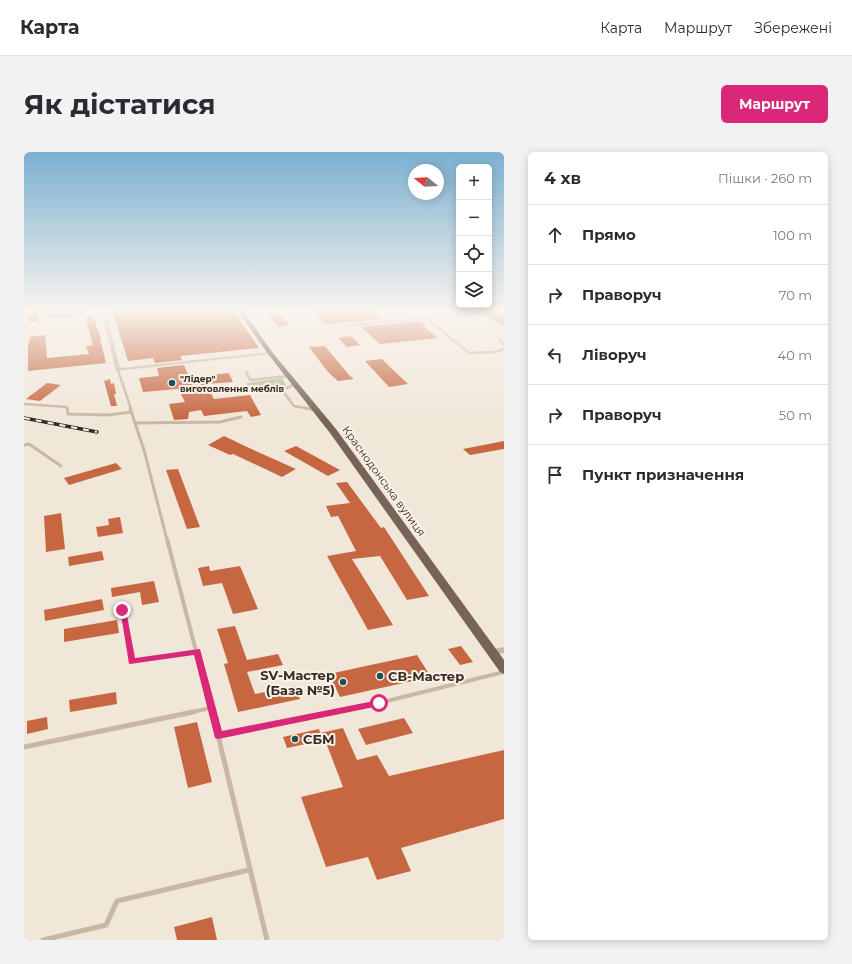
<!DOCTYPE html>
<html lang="uk">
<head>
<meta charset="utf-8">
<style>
  :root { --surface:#fff; --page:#f2f2f3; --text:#2b2b33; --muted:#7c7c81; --line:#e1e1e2; --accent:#db2777 }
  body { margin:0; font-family:Montserrat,sans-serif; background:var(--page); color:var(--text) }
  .controls { position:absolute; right:12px; top:12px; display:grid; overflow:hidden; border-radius:6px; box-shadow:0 2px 10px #0003 }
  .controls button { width:36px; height:36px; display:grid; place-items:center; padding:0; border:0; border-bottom:1px solid var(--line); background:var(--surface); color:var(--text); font:20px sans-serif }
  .compass { position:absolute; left:384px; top:12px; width:36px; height:36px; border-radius:50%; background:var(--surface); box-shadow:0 2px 10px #0003; rotate:288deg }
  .stop { position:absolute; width:12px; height:12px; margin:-9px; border:3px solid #db2777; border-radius:50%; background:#fff }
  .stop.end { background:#db2777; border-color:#fff; box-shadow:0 1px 4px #0008 }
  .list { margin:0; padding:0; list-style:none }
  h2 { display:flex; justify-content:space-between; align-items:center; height:52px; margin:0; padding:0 16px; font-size:17px }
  h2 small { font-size:13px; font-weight:400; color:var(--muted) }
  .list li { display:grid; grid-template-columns:26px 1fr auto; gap:12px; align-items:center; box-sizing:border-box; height:60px; padding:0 16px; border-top:1px solid var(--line) }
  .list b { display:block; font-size:15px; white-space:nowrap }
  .list em { font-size:13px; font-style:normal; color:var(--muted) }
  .icon { flex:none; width:22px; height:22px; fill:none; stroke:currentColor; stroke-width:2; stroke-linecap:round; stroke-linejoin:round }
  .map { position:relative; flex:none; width:480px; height:788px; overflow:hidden; border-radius:6px }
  header { display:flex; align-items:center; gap:24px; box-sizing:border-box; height:56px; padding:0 20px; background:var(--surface); border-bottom:1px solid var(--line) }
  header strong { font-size:19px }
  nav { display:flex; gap:22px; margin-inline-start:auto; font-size:14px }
  .intro { display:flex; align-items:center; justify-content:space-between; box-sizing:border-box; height:96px; padding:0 24px }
  h1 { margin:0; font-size:28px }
  .button { padding:10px 18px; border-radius:6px; background:var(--accent); color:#fff; font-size:14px; font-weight:700 }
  main { display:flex; gap:24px; padding:0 24px }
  aside { flex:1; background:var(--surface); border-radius:6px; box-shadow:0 2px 10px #0003 }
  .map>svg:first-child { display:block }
</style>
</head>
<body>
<header>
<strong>Карта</strong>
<nav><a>Карта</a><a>Маршрут</a><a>Збережені</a></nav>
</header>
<div class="intro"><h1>Як дістатися</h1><a class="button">Маршрут</a></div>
<main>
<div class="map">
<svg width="480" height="788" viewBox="0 0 480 788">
  <rect width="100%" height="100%" fill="#f1e7d9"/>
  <path fill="#b2c099" d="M 11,158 L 64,158 C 52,164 21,170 11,158 Z
    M 258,226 L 262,233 L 261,234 L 236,237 L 237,240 L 227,241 L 222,231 Z"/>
  <path fill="#c66742" d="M 88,158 L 209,158 L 235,196 L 156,204 L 158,208 L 131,211 L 129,206 L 104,209 Z
    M 287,158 L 346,158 L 357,167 L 302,172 Z
    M 14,160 L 15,169 L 5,170 L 3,161 Z
    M 254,161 L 266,173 L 255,175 L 243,162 Z
    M 473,162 L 480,166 L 480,175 L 461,163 Z
    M 69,164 L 77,187 L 76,187 L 82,211 L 4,219 L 4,194 L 6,185 L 21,183 L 23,206 L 65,202 L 62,194 L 69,193 L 61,165 Z
    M 396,169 L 403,175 L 400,175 L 414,186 L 356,192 L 337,175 Z
    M 327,184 L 336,193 L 323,195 L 314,186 Z
    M 301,194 L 325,223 L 330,227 L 314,229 L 304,220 L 285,195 Z
    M 358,207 L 366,215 L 384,232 L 365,235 L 341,209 Z
    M 160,213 L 165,225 L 205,221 L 209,230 L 182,232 L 190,247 L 226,243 L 237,263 L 227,265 L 223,259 L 180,264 L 177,258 L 165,260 L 164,267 L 150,268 L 145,252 L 161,250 L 154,237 L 119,240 L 115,226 L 135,224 L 133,216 Z
    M 86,227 L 87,232 L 90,231 L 92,242 L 90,242 L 93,254 L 87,254 L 80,229 Z
    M 23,231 L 37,233 L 16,249 L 2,247 Z
    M 200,284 L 223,295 L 272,317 L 258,325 L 209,302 L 206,303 L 184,293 Z
    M 480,289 L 480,297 L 446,303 L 439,297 Z
    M 272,294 L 316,318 L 304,324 L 260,299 Z
    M 92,311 L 98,317 L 45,333 L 40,326 Z
    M 154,317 L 176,375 L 163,377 L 142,318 Z
    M 323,330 L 357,376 L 360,375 L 405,444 L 383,448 L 356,404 L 328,407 L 369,473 L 344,478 L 303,404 L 332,399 L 314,364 L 307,365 L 302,354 L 326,351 L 312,331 Z
    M 37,361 L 41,397 L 22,400 L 20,364 Z
    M 96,365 L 99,381 L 74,385 L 72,375 L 85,373 L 84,367 Z
    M 78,399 L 80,408 L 45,414 L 44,405 Z
    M 185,414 L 186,419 L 216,414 L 234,457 L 209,462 L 198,431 L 179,434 L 174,416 Z
    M 130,429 L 135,450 L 118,453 L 116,440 L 88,445 L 87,436 Z
    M 78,447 L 80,458 L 21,469 L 20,458 Z
    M 93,468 L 95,481 L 40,490 L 40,477 Z
    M 211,474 L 223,508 L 254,502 L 259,513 L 223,520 L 231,542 L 271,534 L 276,547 L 214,560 L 200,512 L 204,511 L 193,477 Z
    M 437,494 L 449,510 L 436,513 L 424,497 Z
    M 393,503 L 407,525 L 316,545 L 305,522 Z
    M 92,540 L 93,552 L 46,560 L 45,548 Z
    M 23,565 L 24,577 L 3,582 L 3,569 Z
    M 380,566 L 389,581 L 342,593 L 334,577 Z
    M 173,570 L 188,630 L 164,636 L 150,575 Z
    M 319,576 L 333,608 L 353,603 L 365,624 L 480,598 L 480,667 L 377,696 L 387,719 L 353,728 L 344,705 L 302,715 L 277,645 L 319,635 L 301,588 L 263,596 L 259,585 L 295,577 L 296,581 Z
    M 188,765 L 193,788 L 153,788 L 150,775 Z"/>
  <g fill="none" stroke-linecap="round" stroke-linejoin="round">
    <path stroke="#c9b7a5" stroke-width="2.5" d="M 402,166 L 445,201 L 471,200 L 480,197
      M 319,174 L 480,158
      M 476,188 L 480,193
      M 94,218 L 107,257
      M 222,220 L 226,228 L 265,224
      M 271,232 L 258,238 L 270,254 L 287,257
      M 0,252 L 43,255 L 43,257"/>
    <path stroke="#c9b7a5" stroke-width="3" d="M 43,256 L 44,262 L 84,263 L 107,260
      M 106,256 L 120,298 L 143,388
      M 281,256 L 291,258
      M 111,271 L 196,270 L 217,265
      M 0,293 L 5,292 L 37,314"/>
    <path stroke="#c9b7a5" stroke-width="4" d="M 143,387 L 188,561
      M 98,458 L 108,510 L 173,499
      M 164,561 L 186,556
      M 307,561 L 355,551 L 480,520"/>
    <path stroke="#c9b7a5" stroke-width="5" d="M 188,560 L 194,583 L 312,560
      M 194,583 L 243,788
      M 0,595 L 169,560
      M 19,788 L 82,773 L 93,749 L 225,718"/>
    <path fill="#c9b7a5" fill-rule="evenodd" d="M 77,158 L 81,158 L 96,216 L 246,200 L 248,201 L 246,202 L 92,219 Z
      M 480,495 L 480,501 L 468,503 L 465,502 L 464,500 L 465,498 Z"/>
    <path fill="#776357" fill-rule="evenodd" d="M 213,158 L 219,158 L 248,200 L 312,277 L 480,508 L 480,522 L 476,520 L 306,281 L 244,202 Z"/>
    <path stroke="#352b26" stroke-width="1" d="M 15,158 L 20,163 C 35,165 53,166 67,158"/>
    <defs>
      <path id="rail" d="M 0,266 L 73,280"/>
    </defs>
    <use href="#rail" stroke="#352b26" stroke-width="3.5"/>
    <use href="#rail" stroke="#f9f1e5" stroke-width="2" stroke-dasharray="6" stroke-linecap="butt"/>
  </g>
  <linearGradient id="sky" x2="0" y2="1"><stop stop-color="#7bb0d1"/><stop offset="0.59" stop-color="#f9f4ee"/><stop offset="1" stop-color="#f9f4ee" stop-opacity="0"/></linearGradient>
  <rect width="480" height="268" fill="url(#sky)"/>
  <path fill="#db2777" d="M 96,456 L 102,458 L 111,506 L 176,497 L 198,579 L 355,548 L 359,551 L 355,554 L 194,587 L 191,586 L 170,503 L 105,512 Z"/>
  <g fill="#1c5056" stroke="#f9f1e5" stroke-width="1.5">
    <circle cx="148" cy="231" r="4"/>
    <circle cx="356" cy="524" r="4"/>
    <circle cx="319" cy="530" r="4"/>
    <circle cx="271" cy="587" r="4"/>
  </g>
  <g text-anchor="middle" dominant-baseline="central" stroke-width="4" stroke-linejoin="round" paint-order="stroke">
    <g font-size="9" font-weight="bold" fill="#352b26" stroke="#f9f1e5" text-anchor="start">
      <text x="156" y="226">"Лідер"<tspan x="156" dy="10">виготовлення меблів</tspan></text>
    </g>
    <g font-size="11" fill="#352b26" stroke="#f9f1e5">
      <text transform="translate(360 329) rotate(54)">Краснодонська вулиця</text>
    </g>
    <g font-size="13" font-weight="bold" fill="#352b26" stroke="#f9f1e5" text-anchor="start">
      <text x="311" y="523" text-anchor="end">SV-Мастер<tspan x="311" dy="15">(База №5)</tspan></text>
      <text x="364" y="524">СВ-Мастер</text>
      <text x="279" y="587">СБМ</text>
    </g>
  </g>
</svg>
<div class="controls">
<button>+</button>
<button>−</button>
<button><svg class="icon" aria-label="locate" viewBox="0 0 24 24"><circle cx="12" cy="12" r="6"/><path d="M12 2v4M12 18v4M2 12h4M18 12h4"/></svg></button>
<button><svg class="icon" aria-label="layers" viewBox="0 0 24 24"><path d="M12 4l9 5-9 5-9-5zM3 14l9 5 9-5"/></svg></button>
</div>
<svg class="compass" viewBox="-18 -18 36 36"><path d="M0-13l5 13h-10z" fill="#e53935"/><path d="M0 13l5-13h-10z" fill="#7c7c81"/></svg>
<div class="stop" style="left:355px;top:551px"></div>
<div class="stop end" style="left:98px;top:458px"></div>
</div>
<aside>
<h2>4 хв<small>Пішки · 260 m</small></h2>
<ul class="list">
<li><svg class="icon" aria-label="ahead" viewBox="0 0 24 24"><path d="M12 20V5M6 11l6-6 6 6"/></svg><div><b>Прямо</b></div><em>100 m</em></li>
<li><svg class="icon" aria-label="right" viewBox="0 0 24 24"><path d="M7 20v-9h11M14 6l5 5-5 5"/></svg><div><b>Праворуч</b></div><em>70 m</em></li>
<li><svg class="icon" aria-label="left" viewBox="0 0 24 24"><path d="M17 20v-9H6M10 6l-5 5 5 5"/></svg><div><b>Ліворуч</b></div><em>40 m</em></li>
<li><svg class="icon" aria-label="right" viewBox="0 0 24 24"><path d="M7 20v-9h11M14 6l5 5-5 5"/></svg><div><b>Праворуч</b></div><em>50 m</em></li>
<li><svg class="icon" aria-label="arrive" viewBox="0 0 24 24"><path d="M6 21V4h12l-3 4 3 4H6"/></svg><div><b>Пункт призначення</b></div></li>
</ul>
</aside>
</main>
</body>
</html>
